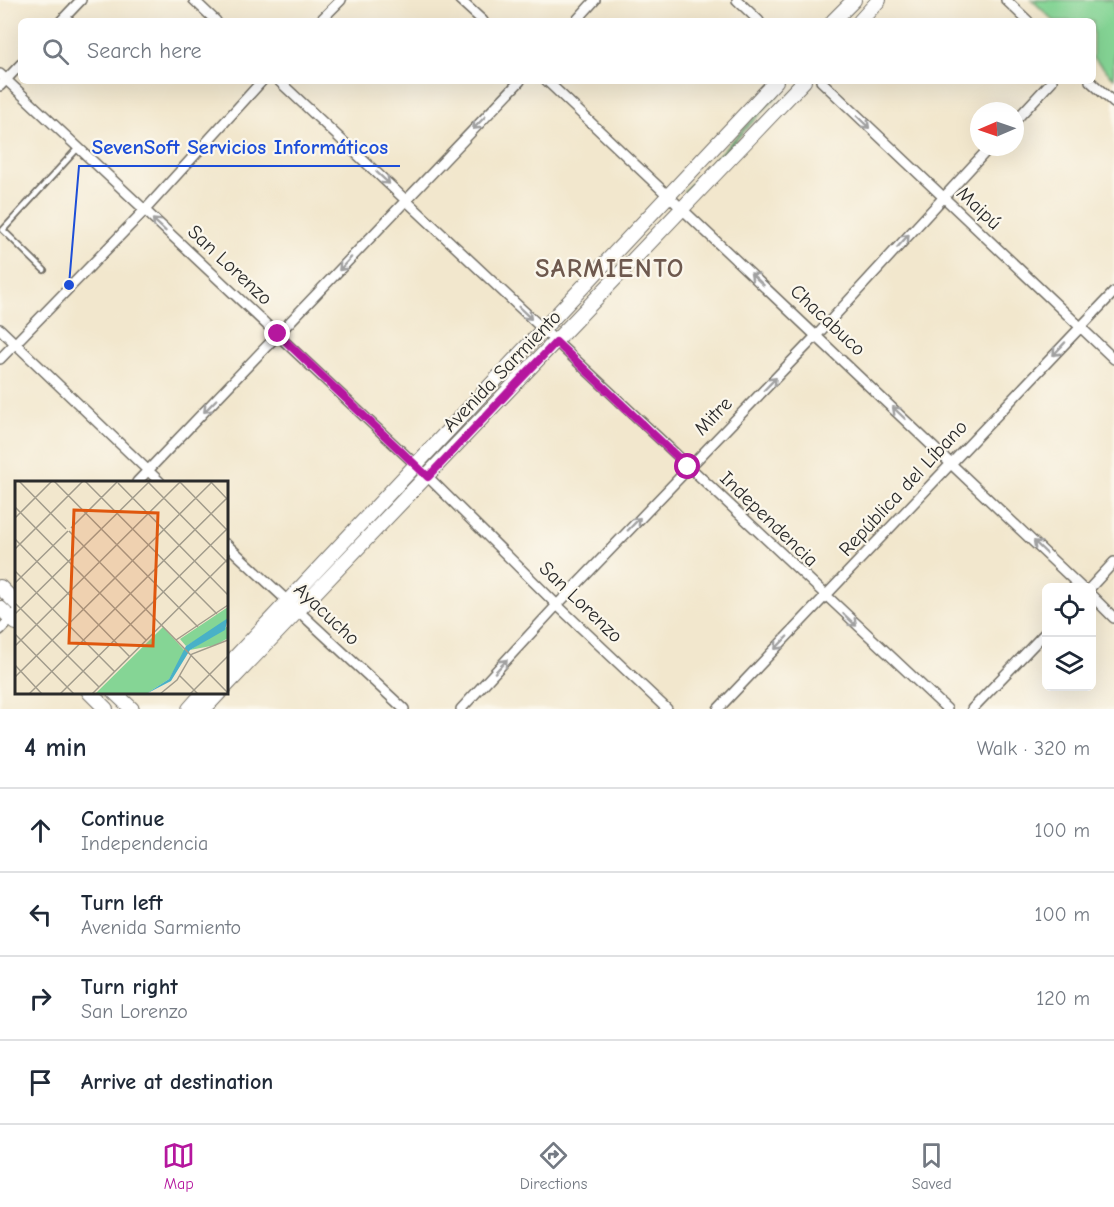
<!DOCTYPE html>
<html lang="en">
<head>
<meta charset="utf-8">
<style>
  :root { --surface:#fff; --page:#f6f6f7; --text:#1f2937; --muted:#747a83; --line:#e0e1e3; --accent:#b5179e }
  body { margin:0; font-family:"Comic Neue",sans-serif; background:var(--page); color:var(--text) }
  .controls { position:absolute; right:18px; bottom:18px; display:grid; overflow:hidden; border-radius:9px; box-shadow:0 6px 24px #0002 }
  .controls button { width:54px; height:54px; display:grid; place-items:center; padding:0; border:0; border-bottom:2px solid var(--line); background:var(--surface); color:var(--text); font:30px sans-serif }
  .compass { position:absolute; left:970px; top:102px; width:54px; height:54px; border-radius:50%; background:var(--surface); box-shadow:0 6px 24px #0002; rotate:268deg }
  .stop { position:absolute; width:18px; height:18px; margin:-14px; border:4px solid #b5179e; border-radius:50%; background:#fff }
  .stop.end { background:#b5179e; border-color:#fff; box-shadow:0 2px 6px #0008 }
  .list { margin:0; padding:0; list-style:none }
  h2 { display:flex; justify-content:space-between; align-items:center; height:78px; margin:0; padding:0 24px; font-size:26px }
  h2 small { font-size:20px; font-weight:400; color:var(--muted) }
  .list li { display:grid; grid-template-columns:39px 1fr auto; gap:18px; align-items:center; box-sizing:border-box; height:84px; padding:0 24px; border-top:2px solid var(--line) }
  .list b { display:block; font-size:22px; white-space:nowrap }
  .list p { margin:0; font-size:20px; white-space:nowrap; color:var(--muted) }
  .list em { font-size:20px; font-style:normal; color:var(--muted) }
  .icon { flex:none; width:33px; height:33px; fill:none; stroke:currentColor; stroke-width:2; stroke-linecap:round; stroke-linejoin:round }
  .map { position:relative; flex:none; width:1114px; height:709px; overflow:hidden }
  .search { position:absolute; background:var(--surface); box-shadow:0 6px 24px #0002; left:18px; right:18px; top:18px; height:66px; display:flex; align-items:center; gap:15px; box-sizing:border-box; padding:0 21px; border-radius:9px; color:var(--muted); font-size:22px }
  .sheet { height:414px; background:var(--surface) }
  nav { display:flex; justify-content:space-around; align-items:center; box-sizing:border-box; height:84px; border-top:2px solid var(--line); background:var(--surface); font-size:16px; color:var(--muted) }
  nav a { display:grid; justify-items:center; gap:3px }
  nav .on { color:var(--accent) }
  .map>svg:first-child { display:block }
</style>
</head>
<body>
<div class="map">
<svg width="1114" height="709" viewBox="0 0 1114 709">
  <rect width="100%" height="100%" fill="#fbf7ec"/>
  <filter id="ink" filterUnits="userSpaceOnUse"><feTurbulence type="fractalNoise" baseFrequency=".0167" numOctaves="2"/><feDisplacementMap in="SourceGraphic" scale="12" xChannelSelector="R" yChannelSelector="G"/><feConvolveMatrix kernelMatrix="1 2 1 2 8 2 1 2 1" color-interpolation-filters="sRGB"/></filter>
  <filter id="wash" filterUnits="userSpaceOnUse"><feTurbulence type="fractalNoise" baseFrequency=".008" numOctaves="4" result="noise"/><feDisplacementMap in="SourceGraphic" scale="24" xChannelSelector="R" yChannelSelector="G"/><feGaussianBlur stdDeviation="1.35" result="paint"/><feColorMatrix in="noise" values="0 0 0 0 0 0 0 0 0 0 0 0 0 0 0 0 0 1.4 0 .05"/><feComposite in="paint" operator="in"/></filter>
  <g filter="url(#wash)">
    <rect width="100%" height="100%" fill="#f2e7cd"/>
    <path fill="#85d595" stroke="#588060" stroke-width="1.5" d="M 1032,0 L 1114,0 L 1114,78 L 1093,58 L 1093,21 L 1054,21 Z
      M 785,85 L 787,86 L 686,193 L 684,191 Z"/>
  </g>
  <g filter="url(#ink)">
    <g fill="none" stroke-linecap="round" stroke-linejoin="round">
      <defs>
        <path id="lane" d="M 44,270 L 3,230 L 78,148"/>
        <path id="street" d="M 194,0 L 216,21
          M 460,0 L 483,21
          M 737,0 L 759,21
          M 1006,0 L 1028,21
          M 61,21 L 81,0
          M 320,21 L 341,0
          M 576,21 L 595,0
          M 0,74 L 416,465 L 557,605 L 667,709
          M 279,81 L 947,709
          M 547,81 L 1082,588
          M 821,81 L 1114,359
          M 1090,81 L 1114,103
          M 0,86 L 21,64
          M 1015,121 L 1052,81
          M 0,329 L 160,482
          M 0,359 L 144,211 L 262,81
          M 137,482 L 520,81
          M 226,544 L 404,709
          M 1090,588 L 1114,562
          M 1092,596 L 1114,618
          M 0,630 L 16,613
          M 461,709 L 557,605 L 817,335 L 990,147
          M 718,709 L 1114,292
          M 972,709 L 1046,632"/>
        <path id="secondary" d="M 833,21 L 854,0
          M 860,21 L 879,0
          M 0,587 L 16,603
          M 0,608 L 16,623
          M 226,667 L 776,81
          M 226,686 L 804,81
          M 89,692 L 106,709
          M 114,692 L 132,709
          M 189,709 L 204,692
          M 204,709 L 220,692"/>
      </defs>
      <use href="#lane" stroke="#716d64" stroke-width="8"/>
      <use href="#street" stroke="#716d64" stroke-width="12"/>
      <use href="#secondary" stroke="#716d64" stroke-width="16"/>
      <use href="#lane" stroke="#fff" stroke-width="4.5"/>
      <use href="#street" stroke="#fff" stroke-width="9"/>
      <use href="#secondary" stroke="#fff" stroke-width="14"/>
    </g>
    <defs><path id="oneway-shaft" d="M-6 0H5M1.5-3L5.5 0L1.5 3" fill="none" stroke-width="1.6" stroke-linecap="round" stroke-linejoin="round" transform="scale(1.5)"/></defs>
    <g stroke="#a0a0a0">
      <use href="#oneway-shaft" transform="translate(863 122) rotate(44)"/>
      <use href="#oneway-shaft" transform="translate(479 123) rotate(134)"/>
      <use href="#oneway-shaft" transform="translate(383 178) rotate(43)"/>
      <use href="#oneway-shaft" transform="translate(159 225) rotate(-137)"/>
      <use href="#oneway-shaft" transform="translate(903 241) rotate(-48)"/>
      <use href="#oneway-shaft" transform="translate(345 264) rotate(133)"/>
      <use href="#oneway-shaft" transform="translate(757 279) rotate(-137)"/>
      <use href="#oneway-shaft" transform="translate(525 313) rotate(44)"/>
      <use href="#oneway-shaft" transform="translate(1059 349) rotate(133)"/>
      <use href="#oneway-shaft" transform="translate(770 384) rotate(-46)"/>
      <use href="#oneway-shaft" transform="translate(210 406) rotate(134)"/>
      <use href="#oneway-shaft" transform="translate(899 413) rotate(-136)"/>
      <use href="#oneway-shaft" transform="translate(634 524) rotate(-46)"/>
      <use href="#oneway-shaft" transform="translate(1040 547) rotate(-136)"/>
      <use href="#oneway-shaft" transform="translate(850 620) rotate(43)"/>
      <use href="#oneway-shaft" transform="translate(781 643) rotate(134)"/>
      <use href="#oneway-shaft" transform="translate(501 666) rotate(-47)"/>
    </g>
  </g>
  <g fill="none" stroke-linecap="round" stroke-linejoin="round" filter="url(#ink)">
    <path stroke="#b5179e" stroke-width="8" d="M 278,334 L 428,477 L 556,342 L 688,467"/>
  </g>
  <g text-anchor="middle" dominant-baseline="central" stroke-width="4.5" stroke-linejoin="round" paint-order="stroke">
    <g font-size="20" fill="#2b2b2b" stroke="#fbf7ec">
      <text transform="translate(979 208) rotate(43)">Maipú</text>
      <text transform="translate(230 265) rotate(43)">San Lorenzo</text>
      <text transform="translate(828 320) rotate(43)">Chacabuco</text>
      <text transform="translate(502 371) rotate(-46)">Avenida Sarmiento</text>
      <text transform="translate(713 416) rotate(-46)">Mitre</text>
      <text transform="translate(903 488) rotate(-47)">República del Líbano</text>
      <text transform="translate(769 519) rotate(44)">Independencia</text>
      <text transform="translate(581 602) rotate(44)">San Lorenzo</text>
      <text transform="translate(327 614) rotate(43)">Ayacucho</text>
    </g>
    <g font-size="26" font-weight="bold" letter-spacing="1.5" fill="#6e594e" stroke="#fbf7ec">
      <text x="610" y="269">SARMIENTO</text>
    </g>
  </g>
  <g transform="translate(15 481)">
    <rect width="213" height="213" fill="#f2e7cd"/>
    <path d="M 213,126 L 213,137 L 203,146 L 171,165 L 165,158 ZM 213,145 L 213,157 L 201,164 L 175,169 ZM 148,146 L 170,170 L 154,198 L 131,213 L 80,213 Z" fill="#85d595"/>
    <path d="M 213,137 L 210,149 L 175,169 L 156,200 L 131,213 L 154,198 L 171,165 Z" fill="#49b1c7"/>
    <path fill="none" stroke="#a29c8c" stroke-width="1.5" d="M 4,0 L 51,48M 39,0 L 183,146M 70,0 L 202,133M 164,0 L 212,49M 195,0 L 213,19M 103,2 L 213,114M 134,2 L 213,82M 0,26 L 131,159M 0,37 L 37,0M 56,47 L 103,0M 54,50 L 213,212M 0,58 L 115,176M 0,68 L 68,0M 0,90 L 100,191M 0,102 L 53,50M 0,122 L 84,206M 0,133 L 135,0M 0,153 L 59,213M 161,159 L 213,124M 0,165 L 166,0M 0,184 L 27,213M 165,195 L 183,213M 0,196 L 196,2M 14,213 L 211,18M 45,213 L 213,47M 77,213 L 213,78M 145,213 L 162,199 L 177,173 L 213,159M 175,213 L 213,175"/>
    <path fill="#df570e" fill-opacity="0.15" stroke="#df570e" stroke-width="3" d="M 59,29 L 143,32 L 138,165 L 54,162 Z"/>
    <rect width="213" height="213" fill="none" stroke="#2b2b2b" stroke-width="3"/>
  </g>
  <path fill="none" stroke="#1d4ed8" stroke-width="2" d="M69 285L79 166H400"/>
  <circle fill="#1d4ed8" stroke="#fbf7ec" stroke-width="2" cx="69" cy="285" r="6"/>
  <g font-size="21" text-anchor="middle" font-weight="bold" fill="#1d4ed8" stroke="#fbf7ec" stroke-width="4.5" stroke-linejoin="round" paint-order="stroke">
    <text x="240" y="154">SevenSoft Servicios Informáticos</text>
  </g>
</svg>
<div class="controls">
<button><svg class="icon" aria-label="locate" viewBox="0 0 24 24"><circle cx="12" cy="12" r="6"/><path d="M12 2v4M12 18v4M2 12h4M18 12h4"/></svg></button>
<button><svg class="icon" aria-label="layers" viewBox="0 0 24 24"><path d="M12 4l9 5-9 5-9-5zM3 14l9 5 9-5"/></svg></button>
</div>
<svg class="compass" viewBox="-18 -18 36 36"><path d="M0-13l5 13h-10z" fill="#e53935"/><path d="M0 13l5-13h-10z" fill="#747a83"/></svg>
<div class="stop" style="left:688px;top:467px"></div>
<div class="stop end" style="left:278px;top:334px"></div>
<div class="search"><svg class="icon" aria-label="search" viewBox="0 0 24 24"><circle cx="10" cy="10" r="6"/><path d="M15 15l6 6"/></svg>Search here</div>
</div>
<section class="sheet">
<h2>4 min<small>Walk · 320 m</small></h2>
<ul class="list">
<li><svg class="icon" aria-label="ahead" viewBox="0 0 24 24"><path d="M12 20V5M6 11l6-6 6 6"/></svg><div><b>Continue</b><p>Independencia</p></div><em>100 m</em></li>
<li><svg class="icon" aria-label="left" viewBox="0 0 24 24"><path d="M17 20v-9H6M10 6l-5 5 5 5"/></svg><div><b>Turn left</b><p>Avenida Sarmiento</p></div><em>100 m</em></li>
<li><svg class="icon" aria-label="right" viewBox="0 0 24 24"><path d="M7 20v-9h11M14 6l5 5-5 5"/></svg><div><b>Turn right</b><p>San Lorenzo</p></div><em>120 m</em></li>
<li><svg class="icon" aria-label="arrive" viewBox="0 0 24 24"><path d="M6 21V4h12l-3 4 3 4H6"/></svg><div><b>Arrive at destination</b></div></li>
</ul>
</section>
<nav>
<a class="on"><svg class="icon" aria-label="map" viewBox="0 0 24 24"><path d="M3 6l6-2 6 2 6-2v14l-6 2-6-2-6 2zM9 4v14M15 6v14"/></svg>Map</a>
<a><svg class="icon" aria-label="directions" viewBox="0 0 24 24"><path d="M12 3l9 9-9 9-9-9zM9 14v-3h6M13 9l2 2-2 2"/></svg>Directions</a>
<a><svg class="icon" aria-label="saved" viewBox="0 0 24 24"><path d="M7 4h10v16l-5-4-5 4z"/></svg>Saved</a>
</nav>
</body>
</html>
